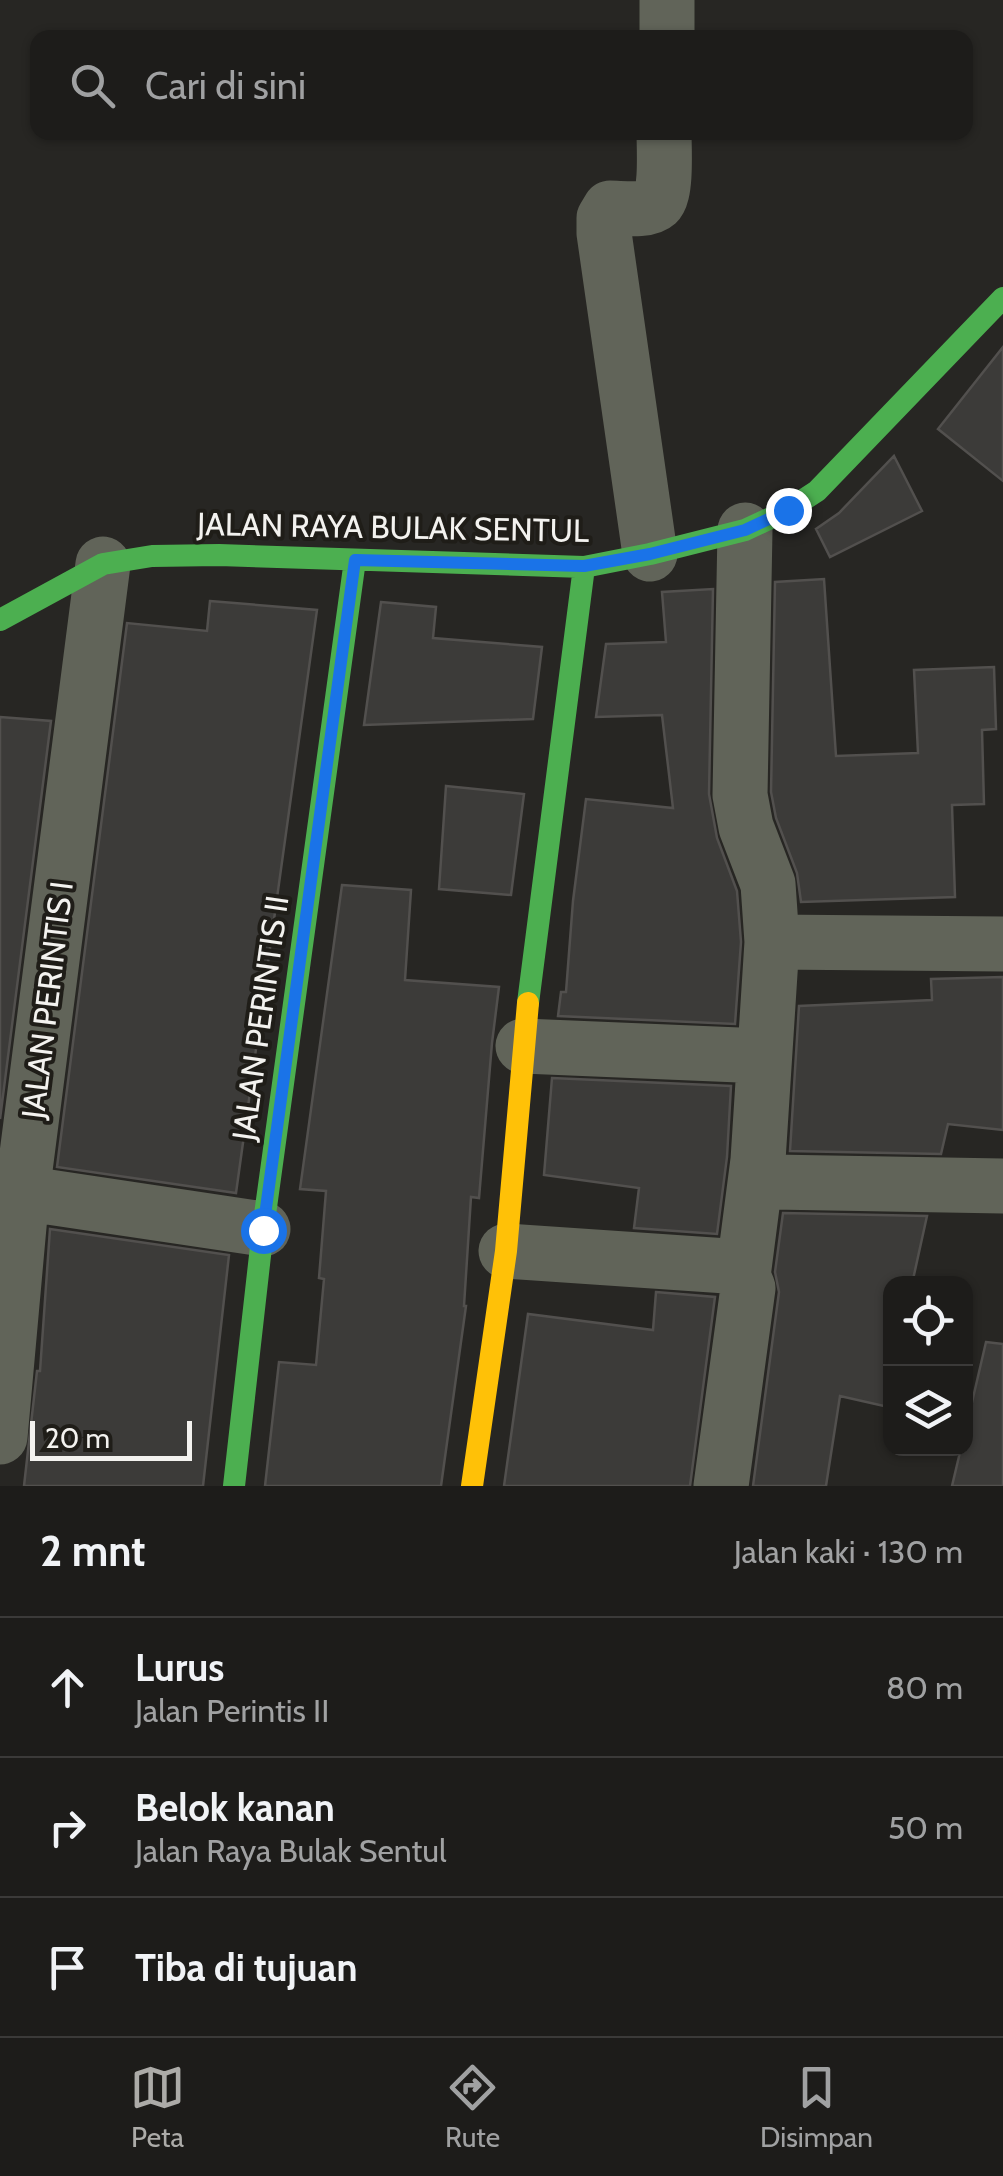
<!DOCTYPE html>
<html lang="id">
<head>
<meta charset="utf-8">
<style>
  :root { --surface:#1d1c1a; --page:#2a2927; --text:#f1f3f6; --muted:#a0a1a2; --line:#3b3a39; --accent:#acaba8 }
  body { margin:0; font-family:Cabin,sans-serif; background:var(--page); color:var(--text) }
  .controls { position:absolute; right:30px; bottom:30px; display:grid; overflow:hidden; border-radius:20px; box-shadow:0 2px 8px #0004 }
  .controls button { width:90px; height:90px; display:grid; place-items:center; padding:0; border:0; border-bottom:2px solid var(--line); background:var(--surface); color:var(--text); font:50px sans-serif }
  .scale { position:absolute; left:30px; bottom:25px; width:162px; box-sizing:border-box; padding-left:10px; border:5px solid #f3f2ef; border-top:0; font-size:28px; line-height:35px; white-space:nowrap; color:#f3f2ef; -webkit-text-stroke:8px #1f1d18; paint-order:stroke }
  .stop { position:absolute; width:30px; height:30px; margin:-22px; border:8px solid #1a73e8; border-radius:50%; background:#fff }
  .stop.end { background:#1a73e8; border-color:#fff; box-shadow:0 2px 10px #0008 }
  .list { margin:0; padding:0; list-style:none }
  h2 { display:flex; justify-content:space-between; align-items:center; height:130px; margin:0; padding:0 40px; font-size:42px }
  h2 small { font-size:32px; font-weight:400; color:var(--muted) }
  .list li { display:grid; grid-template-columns:65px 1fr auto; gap:30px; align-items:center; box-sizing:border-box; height:140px; padding:0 40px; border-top:2px solid var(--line) }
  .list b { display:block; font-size:38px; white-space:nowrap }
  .list p { margin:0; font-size:32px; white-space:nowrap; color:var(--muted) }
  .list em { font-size:32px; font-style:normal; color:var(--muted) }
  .icon { flex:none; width:55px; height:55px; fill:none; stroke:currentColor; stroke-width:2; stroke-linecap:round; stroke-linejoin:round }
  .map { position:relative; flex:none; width:1003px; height:1486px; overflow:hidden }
  .search { position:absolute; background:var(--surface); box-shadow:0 2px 8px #0004; left:30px; right:30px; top:30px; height:110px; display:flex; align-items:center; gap:25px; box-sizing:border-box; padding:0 35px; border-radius:20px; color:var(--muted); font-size:38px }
  .sheet { height:550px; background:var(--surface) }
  nav { display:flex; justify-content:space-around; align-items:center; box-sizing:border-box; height:140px; border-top:2px solid var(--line); background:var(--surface); font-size:28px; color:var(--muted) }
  nav a { display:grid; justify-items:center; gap:5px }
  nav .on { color:var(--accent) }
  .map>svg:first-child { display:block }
</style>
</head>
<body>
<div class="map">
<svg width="1003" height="1486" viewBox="0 0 1003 1486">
  <rect width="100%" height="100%" fill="#272623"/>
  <path fill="#3c3b39" stroke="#52504e" stroke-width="2.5" d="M 1003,347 L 1003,481 L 938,429 Z
    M 894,456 L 922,511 L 830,557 L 816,529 L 839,513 Z
    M 824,579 L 836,756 L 918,753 L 914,670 L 994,667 L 996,729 L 982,730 L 984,804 L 952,805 L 955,897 L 801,902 L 797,873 L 776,818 L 771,792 L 775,582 Z
    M 713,589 L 709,794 L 717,838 L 737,891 L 741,942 L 735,1024 L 558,1016 L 561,992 L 566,992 L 573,901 L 586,799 L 673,808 L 662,715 L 596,717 L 606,644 L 666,642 L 662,592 Z
    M 210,601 L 317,610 L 236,1193 L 57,1167 L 127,623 L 207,631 Z
    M 381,602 L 436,607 L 433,638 L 542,647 L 533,719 L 364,725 Z
    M 0,717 L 51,721 L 0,1119 Z
    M 446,786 L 524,794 L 511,895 L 439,889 Z
    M 342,885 L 411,890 L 405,980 L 499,987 L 492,1043 L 479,1198 L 471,1197 L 464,1306 L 466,1306 L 441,1486 L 265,1486 L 279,1362 L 316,1365 L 324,1279 L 319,1278 L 326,1191 L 300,1189 Z
    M 1003,977 L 1003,1130 L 948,1124 L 941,1154 L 790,1151 L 799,1006 L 932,1000 L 931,979 Z
    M 552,1078 L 731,1086 L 727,1157 L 717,1234 L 634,1228 L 639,1188 L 544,1175 Z
    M 783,1213 L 927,1216 L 912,1284 L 890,1284 L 890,1375 L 884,1406 L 840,1396 L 826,1486 L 753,1486 L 779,1292 L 775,1272 Z
    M 50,1229 L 229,1255 L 203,1486 L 24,1486 L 37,1371 L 40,1371 Z
    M 656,1292 L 715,1297 L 690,1486 L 504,1486 L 528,1314 L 653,1330 Z
    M 986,1342 L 1003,1344 L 1003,1486 L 952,1486 L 961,1448 L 966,1448 L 966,1428 Z"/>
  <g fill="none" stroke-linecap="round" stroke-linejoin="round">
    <path stroke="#616459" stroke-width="55" d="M 667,38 L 667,0
      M 650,554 L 604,233 L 604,218 L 610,208 C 622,208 647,212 657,203 C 667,194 664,147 664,132
      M 772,942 L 1003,944
      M 523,1046 L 764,1056
      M 758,1160 L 762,1175 L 773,1182 L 1003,1186
      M 22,1193 L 263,1229
      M 506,1251 L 727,1266 L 741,1271 L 748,1288 L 721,1486
      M 743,1276 L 758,1160 L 772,942 L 768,884 L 746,827 L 740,795 L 745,530
      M 0,1437 L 22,1193 L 103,564"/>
    <path stroke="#4caf50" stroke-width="22" d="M 0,620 L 103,564 L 152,556 L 219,555 L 584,567 L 650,554 L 745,530 L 788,510 L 817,491 L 1003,298
      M 528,1003 L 584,567
      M 234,1486 L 263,1229 L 355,560"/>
    <path stroke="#ffc107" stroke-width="22" d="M 472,1486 L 506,1251 L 528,1003"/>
  </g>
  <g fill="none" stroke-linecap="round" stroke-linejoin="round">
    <path stroke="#1a73e8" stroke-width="12" d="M 263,1230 L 355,560 L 584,566 L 650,554 L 745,530 L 788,510"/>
  </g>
  <g text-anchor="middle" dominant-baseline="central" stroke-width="8" stroke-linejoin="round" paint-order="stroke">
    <g font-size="32" fill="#f3f2ef" stroke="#1f1d18">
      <text transform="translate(393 527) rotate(1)">JALAN RAYA BULAK SENTUL</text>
      <text transform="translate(47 1000) rotate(-83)">JALAN PERINTIS I</text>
      <text transform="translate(260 1018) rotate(-82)">JALAN PERINTIS II</text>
    </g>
  </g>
</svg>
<div class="controls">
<button><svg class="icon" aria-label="locate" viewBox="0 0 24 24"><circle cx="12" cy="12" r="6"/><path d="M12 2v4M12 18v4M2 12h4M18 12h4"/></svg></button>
<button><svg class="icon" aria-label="layers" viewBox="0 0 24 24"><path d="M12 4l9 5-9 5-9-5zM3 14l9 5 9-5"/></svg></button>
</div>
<div class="scale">20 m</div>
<div class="stop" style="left:263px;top:1230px"></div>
<div class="stop end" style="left:788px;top:510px"></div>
<div class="search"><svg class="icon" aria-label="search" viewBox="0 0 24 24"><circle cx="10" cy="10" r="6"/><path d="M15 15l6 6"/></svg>Cari di sini</div>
</div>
<section class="sheet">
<h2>2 mnt<small>Jalan kaki · 130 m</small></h2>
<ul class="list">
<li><svg class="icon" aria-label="ahead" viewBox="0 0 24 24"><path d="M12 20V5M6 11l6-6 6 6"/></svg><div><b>Lurus</b><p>Jalan Perintis II</p></div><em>80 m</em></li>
<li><svg class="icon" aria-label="right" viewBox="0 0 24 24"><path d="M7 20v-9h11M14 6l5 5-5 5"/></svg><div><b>Belok kanan</b><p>Jalan Raya Bulak Sentul</p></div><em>50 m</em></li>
<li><svg class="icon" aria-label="arrive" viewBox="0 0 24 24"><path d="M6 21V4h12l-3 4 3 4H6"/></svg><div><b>Tiba di tujuan</b></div></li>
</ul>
</section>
<nav>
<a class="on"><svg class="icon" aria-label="map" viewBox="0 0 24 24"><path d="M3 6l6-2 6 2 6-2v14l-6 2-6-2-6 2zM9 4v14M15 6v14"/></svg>Peta</a>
<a><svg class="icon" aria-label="directions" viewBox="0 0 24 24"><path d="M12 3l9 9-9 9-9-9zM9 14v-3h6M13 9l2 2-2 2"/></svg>Rute</a>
<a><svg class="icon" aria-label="saved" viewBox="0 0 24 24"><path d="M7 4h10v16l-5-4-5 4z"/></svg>Disimpan</a>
</nav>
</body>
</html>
